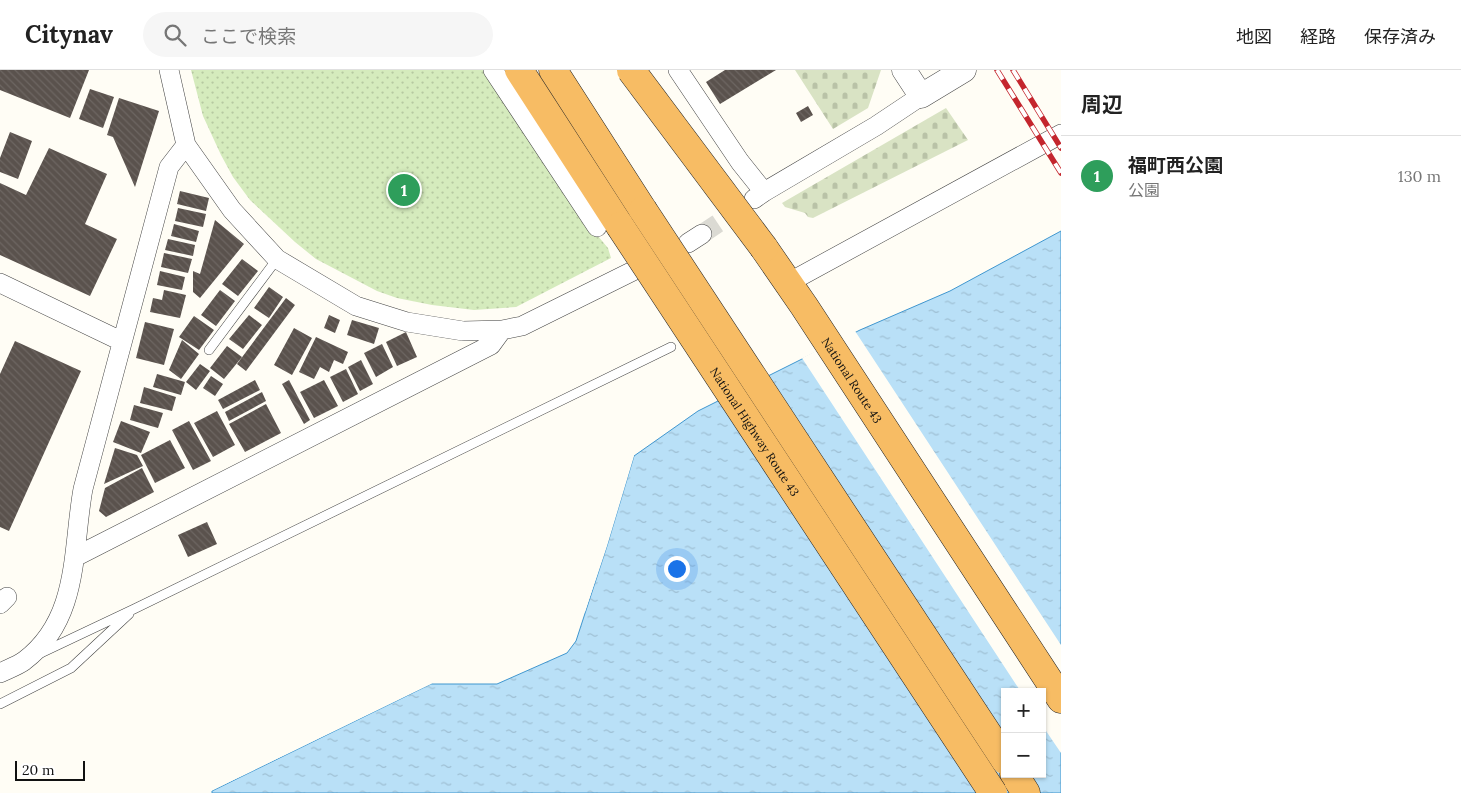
<!DOCTYPE html>
<html lang="ja">
<head>
<meta charset="utf-8">
<style>
  :root { --surface:#fff; --page:#f6f6f6; --text:#222; --muted:#767676; --line:#e0e0e0; --accent:#111827 }
  body { margin:0; font-family:Lora,"Noto Sans JP",serif; background:var(--page); color:var(--text) }
  .controls { position:absolute; right:15px; bottom:15px; display:grid; overflow:hidden; border-radius:0px; box-shadow:0 1px 4px #0004 }
  .controls button { width:45px; height:45px; display:grid; place-items:center; padding:0; border:0; border-bottom:1px solid var(--line); background:var(--surface); color:var(--text); font:25px sans-serif }
  .scale { position:absolute; left:15px; bottom:12px; width:70px; box-sizing:border-box; padding-left:5px; border:2px solid #111; border-top:0; font-size:14px; line-height:18px; white-space:nowrap; color:#111; -webkit-text-stroke:4px #fff; paint-order:stroke }
  .you { position:absolute; left:676px; top:498px; width:18px; height:18px; margin:-12px; border:4px solid #fff; border-radius:50%; background:#1a73e8; box-shadow:0 0 0 8px #1a73e833 }
  .badge { display:grid; place-items:center; width:32px; height:32px; border-radius:50%; background:var(--accent); color:#fff; font-size:16px; font-weight:700 }
  .pin { position:absolute; translate:-50% -50%; border:2px solid #fff; box-shadow:0 1px 5px #0006 }
  .list { margin:0; padding:0; list-style:none }
  h2 { display:flex; justify-content:space-between; align-items:center; height:65px; margin:0; padding:0 20px; font-size:21px }
  h2 small { font-size:16px; font-weight:400; color:var(--muted) }
  .list li { display:grid; grid-template-columns:32px 1fr auto; gap:15px; align-items:center; box-sizing:border-box; height:80px; padding:0 20px; border-top:1px solid var(--line) }
  .list b { display:block; font-size:19px; white-space:nowrap }
  .list p { margin:0; font-size:16px; white-space:nowrap; color:var(--muted) }
  .list em { font-size:16px; font-style:normal; color:var(--muted) }
  .icon { flex:none; width:28px; height:28px; fill:none; stroke:currentColor; stroke-width:2; stroke-linecap:round; stroke-linejoin:round }
  .map { position:relative; flex:none; width:1061px; height:723px; overflow:hidden }
  header { display:flex; align-items:center; gap:30px; box-sizing:border-box; height:70px; padding:0 25px; background:var(--surface); border-bottom:1px solid var(--line) }
  header strong { font-size:24px }
  nav { display:flex; gap:28px; margin-inline-start:auto; font-size:18px }
  .search { width:350px; height:45px; background:var(--page); display:flex; align-items:center; gap:12px; box-sizing:border-box; padding:0 18px; border-radius:28px; color:var(--muted); font-size:19px }
  main { display:flex }
  aside { flex:1; background:var(--surface) }
  .map>svg:first-child { display:block }
</style>
</head>
<body>
<header>
<strong>Citynav</strong>
<div class="search"><svg class="icon" aria-label="search" viewBox="0 0 24 24"><circle cx="10" cy="10" r="6"/><path d="M15 15l6 6"/></svg>ここで検索</div>
<nav><a>地図</a><a>経路</a><a>保存済み</a></nav>
</header>
<main>
<div class="map">
<svg width="1061" height="723" viewBox="0 0 1061 723">
  <defs>
    <pattern id="cemetery-stones" width="16" height="16" patternUnits="userSpaceOnUse" patternTransform="scale(1.25)"><rect width="16" height="16" fill="#d9e3c4"/><path d="M2 7V4a2 2 0 0 1 4 0v3zM10 15v-3a2 2 0 0 1 4 0v3z" fill="#b9c2a7"/></pattern>
    <pattern id="park-dots" width="8" height="8" patternUnits="userSpaceOnUse" patternTransform="scale(1.25)"><rect width="8" height="8" fill="#d5ebbd"/><path d="M2 2h.1M6 6h.1" fill="none" stroke="#b6c8a1" stroke-width="1.8" stroke-linecap="round"/></pattern>
    <pattern id="water-ripples" width="26" height="14" patternUnits="userSpaceOnUse" patternTransform="scale(1.25)"><rect width="26" height="14" fill="#b9e0f7"/><path d="M2 4q2-2 4 0t4 0M15 11q2-2 4 0t4 0" fill="none" stroke="#9ebfd3"/></pattern>
    <pattern id="building-back-hatch" width="6" height="6" patternUnits="userSpaceOnUse" patternTransform="scale(1.25)"><rect width="6" height="6" fill="#5a524d"/><path d="M-1 5l2 2M0 0l6 6M5-1l2 2" fill="none" stroke="#6d6662"/></pattern>
  </defs>
  <rect width="100%" height="100%" fill="#fffdf5"/>
  <path fill="url(#cemetery-stones)" d="M 795,0 L 881,0 L 868,38 L 833,59 Z
    M 946,38 L 968,70 L 813,148 L 808,147 L 805,143 L 785,137 L 782,133 Z"/>
  <path fill="url(#park-dots)" d="M 191,0 L 486,0 L 587,153 L 608,178 L 611,188 L 516,237 L 474,240 L 432,235 L 397,228 L 377,221 L 316,189 L 295,172 L 250,130 L 233,107 L 221,85 L 203,46 Z"/>
  <path fill="url(#water-ripples)" stroke="#3f96cf" fill-rule="evenodd" d="M 1061,161 L 1061,723 L 212,723 L 212,721 L 431,614 L 497,614 L 567,583 L 576,571 L 607,476 L 634,386 L 698,341 L 860,260 L 950,221 ZM 1005,622 L 1042,622 L 1042,704 L 1005,704 Z"/>
  <path fill="#fffdf5" d="M 855,261 L 1061,575 L 1061,683 L 1042,655 L 1042,622 L 1021,622 L 802,288 Z
    M 632,386 L 634,386 L 607,476 L 585,542 L 582,544 Z
    M 430,611 L 434,611 L 431,614 L 209,722 L 211,719 Z"/>
  <path fill="url(#building-back-hatch)" d="M 0,0 L 89,0 L 70,48 L 0,20 Z
    M 725,0 L 776,0 L 720,34 L 706,12 Z
    M 90,19 L 114,27 L 103,58 L 79,49 Z
    M 119,28 L 159,41 L 135,117 L 113,67 L 107,65 Z
    M 808,36 L 813,45 L 801,52 L 796,43 Z
    M 10,62 L 32,71 L 18,109 L 0,102 L 0,88 Z
    M 49,78 L 107,104 L 85,154 L 117,169 L 90,226 L 0,185 L 0,113 L 26,125 Z
    M 180,121 L 209,128 L 206,141 L 177,134 Z
    M 178,138 L 206,144 L 203,157 L 175,151 Z
    M 215,150 L 244,174 L 200,228 L 193,222 L 193,201 L 200,204 Z
    M 174,154 L 199,161 L 196,172 L 171,166 Z
    M 168,169 L 195,175 L 193,186 L 165,180 Z
    M 164,183 L 192,189 L 188,203 L 161,197 Z
    M 242,189 L 258,201 L 238,226 L 222,214 Z
    M 160,201 L 185,207 L 182,220 L 157,215 Z
    M 269,217 L 283,227 L 269,248 L 254,238 Z
    M 164,220 L 186,225 L 180,248 L 150,242 L 153,228 L 162,230 Z
    M 220,220 L 235,231 L 216,256 L 201,245 Z
    M 286,228 L 295,235 L 246,301 L 237,294 Z
    M 249,245 L 262,255 L 243,279 L 229,269 Z
    M 329,245 L 340,250 L 335,263 L 324,258 Z
    M 194,246 L 214,260 L 199,280 L 179,267 Z
    M 352,250 L 379,258 L 374,274 L 347,265 Z
    M 145,252 L 174,259 L 164,295 L 136,288 Z
    M 294,258 L 312,268 L 292,305 L 274,295 Z
    M 406,262 L 417,287 L 397,296 L 386,272 Z
    M 316,267 L 348,282 L 343,294 L 334,290 L 329,302 L 320,297 L 314,309 L 299,302 Z
    M 182,270 L 199,284 L 181,309 L 169,300 Z
    M 15,271 L 81,301 L 9,461 L 0,457 L 0,304 Z
    M 382,274 L 393,297 L 376,307 L 364,283 Z
    M 227,276 L 242,287 L 224,309 L 210,298 Z
    M 361,290 L 373,314 L 360,321 L 348,297 Z
    M 200,294 L 210,301 L 196,320 L 186,312 Z
    M 346,299 L 358,324 L 343,332 L 330,307 Z
    M 157,304 L 185,312 L 181,325 L 153,317 Z
    M 211,306 L 223,314 L 215,326 L 203,318 Z
    M 255,310 L 260,320 L 223,339 L 218,330 Z
    M 289,310 L 310,350 L 304,354 L 282,314 Z
    M 324,310 L 338,336 L 314,348 L 300,322 Z
    M 144,317 L 176,327 L 172,341 L 140,333 Z
    M 262,322 L 266,331 L 229,351 L 225,342 Z
    M 266,334 L 281,363 L 245,382 L 229,354 Z
    M 134,335 L 163,343 L 158,358 L 130,350 Z
    M 217,341 L 235,375 L 213,387 L 194,353 Z
    M 121,351 L 150,362 L 141,383 L 113,372 Z
    M 189,351 L 211,391 L 193,400 L 172,360 Z
    M 170,370 L 185,398 L 155,413 L 141,385 Z
    M 115,378 L 137,385 L 143,396 L 104,414 Z
    M 142,398 L 154,422 L 106,447 L 99,441 L 105,418 Z
    M 207,452 L 217,474 L 188,487 L 178,465 Z"/>
  <g fill="none" stroke-linecap="round" stroke-linejoin="round">
    <path stroke="#dbdad3" stroke-width="19" stroke-dasharray="19 9" stroke-linecap="butt" d="M 702,164 L 747,134"/>
    <defs>
      <path id="service" d="M 209,280 L 277,189
        M 41,583 L 134,539 L 671,277
        M 0,634 L 71,598 L 129,544"/>
      <path id="minor" d="M 169,0 L 186,75 L 232,140 L 277,189 L 356,236 L 407,252 L 463,261 L 502,260 L 522,256 L 637,199
        M 493,0 L 597,157
        M 678,0 L 740,92 L 764,122
        M 754,129 L 764,122 L 876,56 L 921,26
        M 688,173 L 702,164
        M 0,213 L 121,271
        M 788,213 L 1061,64
        M 75,487 L 491,275 L 502,260
        M 0,534 L 7,527
        M 0,603 C 8,599 17,596 24,591 C 80,549 72,480 83,419 L 169,97 L 186,75"/>
      <path id="tertiary" d="M 904,0 L 921,26 L 964,0"/>
      <g id="trunk">
        <path d="M 519,0 L 620,156"/>
        <path d="M 553,0 L 643,140"/>
        <path id="s1" d="M 764,178 L 804,236 L 1061,629"/>
        <path d="M 1014,704 L 1026,723"/>
      </g>
    </defs>
    <use href="#service" stroke="#444" stroke-width="10"/>
    <use href="#minor" stroke="#444" stroke-width="20"/>
    <use href="#tertiary" stroke="#444" stroke-width="25"/>
    <use href="#trunk" stroke="#222" stroke-width="29"/>
    <use href="#service" stroke="#fff" stroke-width="9"/>
    <use href="#minor" stroke="#fff" stroke-width="19"/>
    <use href="#tertiary" stroke="#fff" stroke-width="24"/>
    <use href="#trunk" stroke="#f7bc64" stroke-width="28"/>
    <defs>
      <path id="rail" d="M 997,0 L 1061,103
        M 1013,0 L 1061,78"/>
    </defs>
    <use href="#rail" stroke="#c4262e" stroke-width="5.5"/>
    <use href="#rail" stroke="#fff" stroke-width="4" stroke-dasharray="11" stroke-linecap="butt"/>
    <defs>
      <g id="trunk-bridge">
        <path d="M 631,0 L 764,178"/>
        <path d="M 643,140 L 1005,690"/>
        <path id="s2" d="M 620,156 L 993,723"/>
      </g>
    </defs>
    <use href="#trunk-bridge" stroke="#222" stroke-width="29" stroke-linecap="butt"/>
    <use href="#trunk-bridge" stroke="#f7bc64" stroke-width="28"/>
  </g>
  <g text-anchor="middle" dominant-baseline="central" stroke-width="5" stroke-linejoin="round" paint-order="stroke">
    <g font-size="12" fill="#111" stroke="#fff">
      <text stroke="none"><textPath href="#s1" startOffset="159">National Route 43</textPath></text>
      <text stroke="none"><textPath href="#s2" startOffset="246">National Highway Route 43</textPath></text>
    </g>
  </g>
</svg>
<div class="controls">
<button>+</button>
<button>−</button>
</div>
<div class="scale">20 m</div>
<div class="you"></div>
<div class="pin badge" style="left:404px;top:120px;background:#2e9e5b">1</div>
</div>
<aside>
<h2>周辺<small></small></h2>
<ul class="list">
<li><span class="badge" style="background:#2e9e5b">1</span><div><b>福町西公園</b><p>公園</p></div><em>130 m</em></li>
</ul>
</aside>
</main>
</body>
</html>
